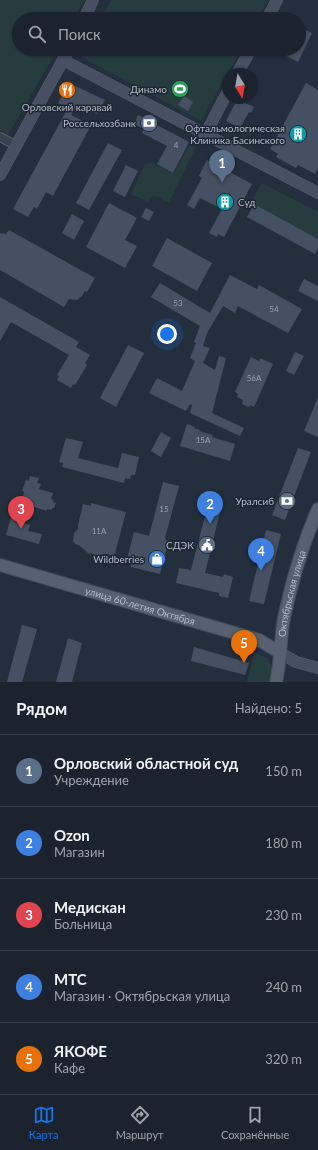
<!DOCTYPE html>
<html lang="ru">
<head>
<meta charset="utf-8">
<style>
  :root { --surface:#1b232e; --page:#242b36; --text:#f1f3f6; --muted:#a0a4aa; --line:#39404a; --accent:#1a73e8 }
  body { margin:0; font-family:Lato,sans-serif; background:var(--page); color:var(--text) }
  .compass { position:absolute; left:222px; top:68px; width:36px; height:36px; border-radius:50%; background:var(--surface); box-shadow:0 1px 3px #0004; rotate:169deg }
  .you { position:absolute; left:167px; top:334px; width:14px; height:14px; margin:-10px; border:3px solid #fff; border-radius:50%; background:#1a73e8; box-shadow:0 0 0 6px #1a73e833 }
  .badge { display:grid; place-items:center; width:26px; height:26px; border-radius:50%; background:var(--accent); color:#fff; font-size:13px; font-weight:700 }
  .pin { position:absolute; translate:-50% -33px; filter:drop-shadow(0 1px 2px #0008) }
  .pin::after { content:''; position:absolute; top:21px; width:14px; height:12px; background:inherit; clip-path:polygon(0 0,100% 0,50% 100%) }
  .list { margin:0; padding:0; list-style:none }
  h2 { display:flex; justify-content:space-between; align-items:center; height:52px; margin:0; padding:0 16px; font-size:17px }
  h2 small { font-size:13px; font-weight:400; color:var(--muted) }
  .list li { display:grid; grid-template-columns:26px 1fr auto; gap:12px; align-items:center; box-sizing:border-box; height:72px; padding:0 16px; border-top:1px solid var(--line) }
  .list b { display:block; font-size:15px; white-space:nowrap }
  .list p { margin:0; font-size:13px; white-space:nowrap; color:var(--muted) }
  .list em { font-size:13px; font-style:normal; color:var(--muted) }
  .icon { flex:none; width:22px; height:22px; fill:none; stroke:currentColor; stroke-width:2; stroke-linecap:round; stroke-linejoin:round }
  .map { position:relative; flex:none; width:318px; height:682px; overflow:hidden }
  .search { position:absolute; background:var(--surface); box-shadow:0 1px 3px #0004; left:12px; right:12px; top:12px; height:44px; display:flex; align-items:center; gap:10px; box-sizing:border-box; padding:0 14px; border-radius:22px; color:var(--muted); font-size:15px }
  .sheet { height:412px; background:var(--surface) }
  nav { display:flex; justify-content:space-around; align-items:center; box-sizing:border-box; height:56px; border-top:1px solid var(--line); background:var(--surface); font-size:11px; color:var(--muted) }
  nav a { display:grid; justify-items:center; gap:2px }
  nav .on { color:var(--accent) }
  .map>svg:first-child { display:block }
</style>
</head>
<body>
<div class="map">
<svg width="318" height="682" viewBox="0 0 318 682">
  <rect width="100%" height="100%" fill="#242f3e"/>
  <path fill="#263c3f" d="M 0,0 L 84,0 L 74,19 L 19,19 L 19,49 L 58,49 L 8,135 L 0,130 Z
    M 111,0 L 268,0 L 257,19 L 101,19 Z
    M 85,49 L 241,49 L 201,121 L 81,57 Z
    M 190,144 L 196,147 L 169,202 L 164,201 L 160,197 L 153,196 L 148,202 L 131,194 L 145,164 L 152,163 L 174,174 Z
    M 262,183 L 318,212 L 318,239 L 251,202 Z
    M 254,653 L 268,658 L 273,672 L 271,682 L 247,682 Z"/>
  <path fill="#455162" d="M 299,27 L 312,33 L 298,62 L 283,54 L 285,49 L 290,51 L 291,49 L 299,49 Z
    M 69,83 L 105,100 L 97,114 L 78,104 L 71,115 L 91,125 L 53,196 L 46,192 L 37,209 L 34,207 L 28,217 L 13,209 L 68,108 L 58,103 Z
    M 306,83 L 318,90 L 318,168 L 315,174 L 298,165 L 296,168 L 276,157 L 278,154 L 270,149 Z
    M 184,96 L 193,102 L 188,111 L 178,105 Z
    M 238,98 L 247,98 L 245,103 L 254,107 L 251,113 L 249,112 L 240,128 L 226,121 Z
    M 138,115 L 189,142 L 173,173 L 157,164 L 167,146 L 142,133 L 144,129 L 134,124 Z
    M 108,143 L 122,150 L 89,210 L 76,203 Z
    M 207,160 L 252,184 L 224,237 L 218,234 L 217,237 L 209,233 L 222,209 L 200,198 L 194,209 L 187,205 L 202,178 L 199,176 Z
    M 126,165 L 138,171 L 125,197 L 113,191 Z
    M 109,203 L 137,218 L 125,240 L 137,246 L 125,268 L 86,247 Z
    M 254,204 L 318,239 L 318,248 L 315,254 L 247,217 Z
    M 146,208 L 154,212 L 149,221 L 141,217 Z
    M 72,214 L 84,221 L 74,240 L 62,233 Z
    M 9,230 L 95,278 L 87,292 L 85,291 L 82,296 L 77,300 L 69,299 L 64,307 L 0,270 L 0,233 L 6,234 Z
    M 167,238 L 212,263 L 197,291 L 152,266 Z
    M 230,275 L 257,289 L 259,285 L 302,309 L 288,333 L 238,306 L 235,313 L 223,306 L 207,333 L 203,346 L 210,348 L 203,363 L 215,370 L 219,356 L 226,358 L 212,413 L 244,428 L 240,436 L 190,413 L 192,405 L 190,404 L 186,411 L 149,393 L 157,378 L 182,391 L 195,361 L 190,358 L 196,343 L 194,342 L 200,326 L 151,297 L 160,283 L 210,313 Z
    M 304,279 L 318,286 L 318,301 L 298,291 Z
    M 0,297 L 79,342 L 76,347 L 90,355 L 85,363 L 87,365 L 75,385 L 73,384 L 71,388 L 57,380 L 59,376 L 57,375 L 69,355 L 11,322 L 0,341 Z
    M 128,345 L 144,353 L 116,407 L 100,398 Z
    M 295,352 L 304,356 L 294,375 L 286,371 Z
    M 251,357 L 259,361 L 260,358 L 273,364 L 254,407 L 250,405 L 249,407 L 242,404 L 243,400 L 237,397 L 238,394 L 235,392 Z
    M 318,397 L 318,437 L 304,431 Z
    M 187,424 L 195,427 L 194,428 L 200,430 L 199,431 L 213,435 L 212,437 L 235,444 L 230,461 L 180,446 Z
    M 161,432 L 171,438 L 161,457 L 151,451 Z
    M 66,438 L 83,442 L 78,458 L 118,468 L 122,453 L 139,457 L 135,475 L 131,475 L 130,479 L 125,478 L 124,483 L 62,467 L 63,463 L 59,462 Z
    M 298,448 L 311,452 L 285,520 L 272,515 Z
    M 30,476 L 39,478 L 37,483 L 41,484 L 39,489 L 53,493 L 51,499 L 54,500 L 53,502 L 56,503 L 54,508 L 52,508 L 52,510 L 47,509 L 47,511 L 28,505 L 28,503 L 24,501 L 25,497 L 23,496 L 24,492 L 22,491 L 26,480 L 29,481 Z
    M 163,482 L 179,486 L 165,538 L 168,543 L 160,574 L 131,567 L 129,560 L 127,559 L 134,532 L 149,536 Z
    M 210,497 L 223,500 L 205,573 L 223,577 L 224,574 L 233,577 L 228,598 L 219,596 L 219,593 L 176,583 L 179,568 L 191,570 Z
    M 91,503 L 126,512 L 114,557 L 108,554 L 96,555 L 88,553 L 80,546 L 75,544 L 73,541 L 74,533 L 78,529 L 78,525 L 83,504 L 91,506 Z
    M 12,513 L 25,517 L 23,523 L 30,525 L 28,531 L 42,534 L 39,544 L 6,535 Z
    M 266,530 L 281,534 L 264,604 L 249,601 Z
    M 22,625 L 37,629 L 22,682 L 7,682 Z
    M 68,638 L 82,643 L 72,682 L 56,682 Z
    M 194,647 L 249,663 L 245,675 L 191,661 Z"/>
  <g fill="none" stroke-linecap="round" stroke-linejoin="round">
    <defs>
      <path id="street" d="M 0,137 L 17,146"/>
      <path id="secondary" d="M 84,19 L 93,0
        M 267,19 L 277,0
        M 63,60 L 318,193
        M 237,74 L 251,49
        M 205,135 L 228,91
        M 0,175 L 69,49
        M 279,652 L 296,662 L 318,668"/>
      <g id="primary">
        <path id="s1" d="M 0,565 L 259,640 L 279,652"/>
        <path id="s2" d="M 276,682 C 281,661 280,639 284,618 C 292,581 303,543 318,509"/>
      </g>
    </defs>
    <use href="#street" stroke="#565f6c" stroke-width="10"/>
    <use href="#secondary" stroke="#565f6c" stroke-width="12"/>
    <use href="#primary" stroke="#414a57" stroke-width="14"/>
    <use href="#street" stroke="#38414e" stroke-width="8"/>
    <use href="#secondary" stroke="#465061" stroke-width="11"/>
    <use href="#primary" stroke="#56606e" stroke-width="12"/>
  </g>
  <defs>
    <symbol id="stadium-disc" viewBox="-11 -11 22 22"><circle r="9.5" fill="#2e9e5b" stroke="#1d2633"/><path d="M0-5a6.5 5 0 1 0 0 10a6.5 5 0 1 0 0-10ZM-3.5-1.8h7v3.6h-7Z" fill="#fff"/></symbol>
    <symbol id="restaurant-disc" viewBox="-11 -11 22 22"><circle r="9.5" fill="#e8710a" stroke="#1d2633"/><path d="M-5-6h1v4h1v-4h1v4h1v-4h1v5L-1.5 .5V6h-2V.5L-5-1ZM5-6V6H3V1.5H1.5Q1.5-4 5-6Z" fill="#fff"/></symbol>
    <symbol id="bank-disc" viewBox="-11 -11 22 22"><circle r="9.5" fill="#5c6f8a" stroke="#1d2633"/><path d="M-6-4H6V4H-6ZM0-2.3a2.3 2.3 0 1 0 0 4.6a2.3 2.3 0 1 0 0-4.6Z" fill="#fff"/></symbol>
    <symbol id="building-disc" viewBox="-11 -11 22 22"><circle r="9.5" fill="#0f9aa8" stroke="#1d2633"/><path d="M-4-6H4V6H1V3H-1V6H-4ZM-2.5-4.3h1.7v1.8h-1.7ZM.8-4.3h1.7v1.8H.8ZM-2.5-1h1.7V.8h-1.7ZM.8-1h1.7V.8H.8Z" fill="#fff"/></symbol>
    <symbol id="civic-disc" viewBox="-11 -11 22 22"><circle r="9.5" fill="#5c6f8a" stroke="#1d2633"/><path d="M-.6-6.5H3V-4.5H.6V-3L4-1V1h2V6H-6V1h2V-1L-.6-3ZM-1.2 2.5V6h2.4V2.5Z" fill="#fff"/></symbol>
    <symbol id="shop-disc" viewBox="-11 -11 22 22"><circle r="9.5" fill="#3f7fe0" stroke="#1d2633"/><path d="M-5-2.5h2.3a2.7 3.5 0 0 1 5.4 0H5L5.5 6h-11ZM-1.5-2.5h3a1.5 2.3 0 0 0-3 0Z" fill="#fff"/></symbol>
  </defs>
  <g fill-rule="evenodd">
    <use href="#stadium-disc" x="170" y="79" width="20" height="20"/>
    <use href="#restaurant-disc" x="57" y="80" width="20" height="20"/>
    <use href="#bank-disc" x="139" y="113" width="20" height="20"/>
    <use href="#building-disc" x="288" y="124" width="20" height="20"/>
    <use href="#building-disc" x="215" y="192" width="20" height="20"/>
    <use href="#bank-disc" x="277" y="491" width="20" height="20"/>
    <use href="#civic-disc" x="197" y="535" width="20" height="20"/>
    <use href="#shop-disc" x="147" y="549" width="20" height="20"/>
  </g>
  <g text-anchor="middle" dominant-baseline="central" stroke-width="3" stroke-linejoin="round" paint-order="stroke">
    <g font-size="8" fill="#98a1af">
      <text x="176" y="145">4</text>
      <text x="178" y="303">53</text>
      <text x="274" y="309">54</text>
      <text x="254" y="378">56А</text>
      <text x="203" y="440">15А</text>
      <text x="164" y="509">15</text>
      <text x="99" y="531">11А</text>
    </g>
    <g font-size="10" fill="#b4bcc9" stroke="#1d2633" text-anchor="end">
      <text x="167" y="89">Динамо</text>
      <text x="67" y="107" text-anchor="middle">Орловский каравай</text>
      <text x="136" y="123">Россельхозбанк</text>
      <text x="285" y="128">Офтальмологическая<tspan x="285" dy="12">Клиника Басинского</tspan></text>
      <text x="238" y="202" text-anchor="start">Суд</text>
      <text x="274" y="501">Уралсиб</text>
      <text x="194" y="545">СДЭК</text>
      <text x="144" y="559">Wildberries</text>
    </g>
    <g font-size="10" fill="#b4bcc9" stroke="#1d2633">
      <text stroke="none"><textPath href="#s2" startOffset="90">Октябрьская улица</textPath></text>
      <text stroke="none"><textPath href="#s1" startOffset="146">улица 60-летия Октября</textPath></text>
    </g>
  </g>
</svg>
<svg class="compass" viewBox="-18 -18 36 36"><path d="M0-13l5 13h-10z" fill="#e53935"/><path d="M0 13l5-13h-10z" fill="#a0a4aa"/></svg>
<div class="you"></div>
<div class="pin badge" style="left:222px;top:183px;background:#5c6f8a">1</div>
<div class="pin badge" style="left:210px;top:524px;background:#3f7fe0">2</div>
<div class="pin badge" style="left:21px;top:529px;background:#e0444e">3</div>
<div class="pin badge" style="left:261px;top:571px;background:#3f7fe0">4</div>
<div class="pin badge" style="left:244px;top:663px;background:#e8710a">5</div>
<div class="search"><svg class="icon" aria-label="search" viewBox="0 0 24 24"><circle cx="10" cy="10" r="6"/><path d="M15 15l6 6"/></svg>Поиск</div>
</div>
<section class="sheet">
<h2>Рядом<small>Найдено: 5</small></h2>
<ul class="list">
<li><span class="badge" style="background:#5c6f8a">1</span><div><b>Орловский областной суд</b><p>Учреждение</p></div><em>150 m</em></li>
<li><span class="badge" style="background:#3f7fe0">2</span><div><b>Ozon</b><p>Магазин</p></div><em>180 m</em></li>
<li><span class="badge" style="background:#e0444e">3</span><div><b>Медискан</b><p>Больница</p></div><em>230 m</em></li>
<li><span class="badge" style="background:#3f7fe0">4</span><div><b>МТС</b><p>Магазин · Октябрьская улица</p></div><em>240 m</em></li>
<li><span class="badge" style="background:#e8710a">5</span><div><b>ЯКОФЕ</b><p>Кафе</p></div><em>320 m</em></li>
</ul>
</section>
<nav>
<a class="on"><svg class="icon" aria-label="map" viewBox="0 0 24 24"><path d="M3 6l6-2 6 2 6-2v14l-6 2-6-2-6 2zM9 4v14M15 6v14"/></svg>Карта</a>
<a><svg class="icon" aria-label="directions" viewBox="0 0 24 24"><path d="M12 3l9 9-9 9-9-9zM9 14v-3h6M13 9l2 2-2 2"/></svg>Маршрут</a>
<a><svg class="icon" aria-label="saved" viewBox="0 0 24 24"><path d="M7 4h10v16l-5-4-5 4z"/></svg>Сохранённые</a>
</nav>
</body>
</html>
